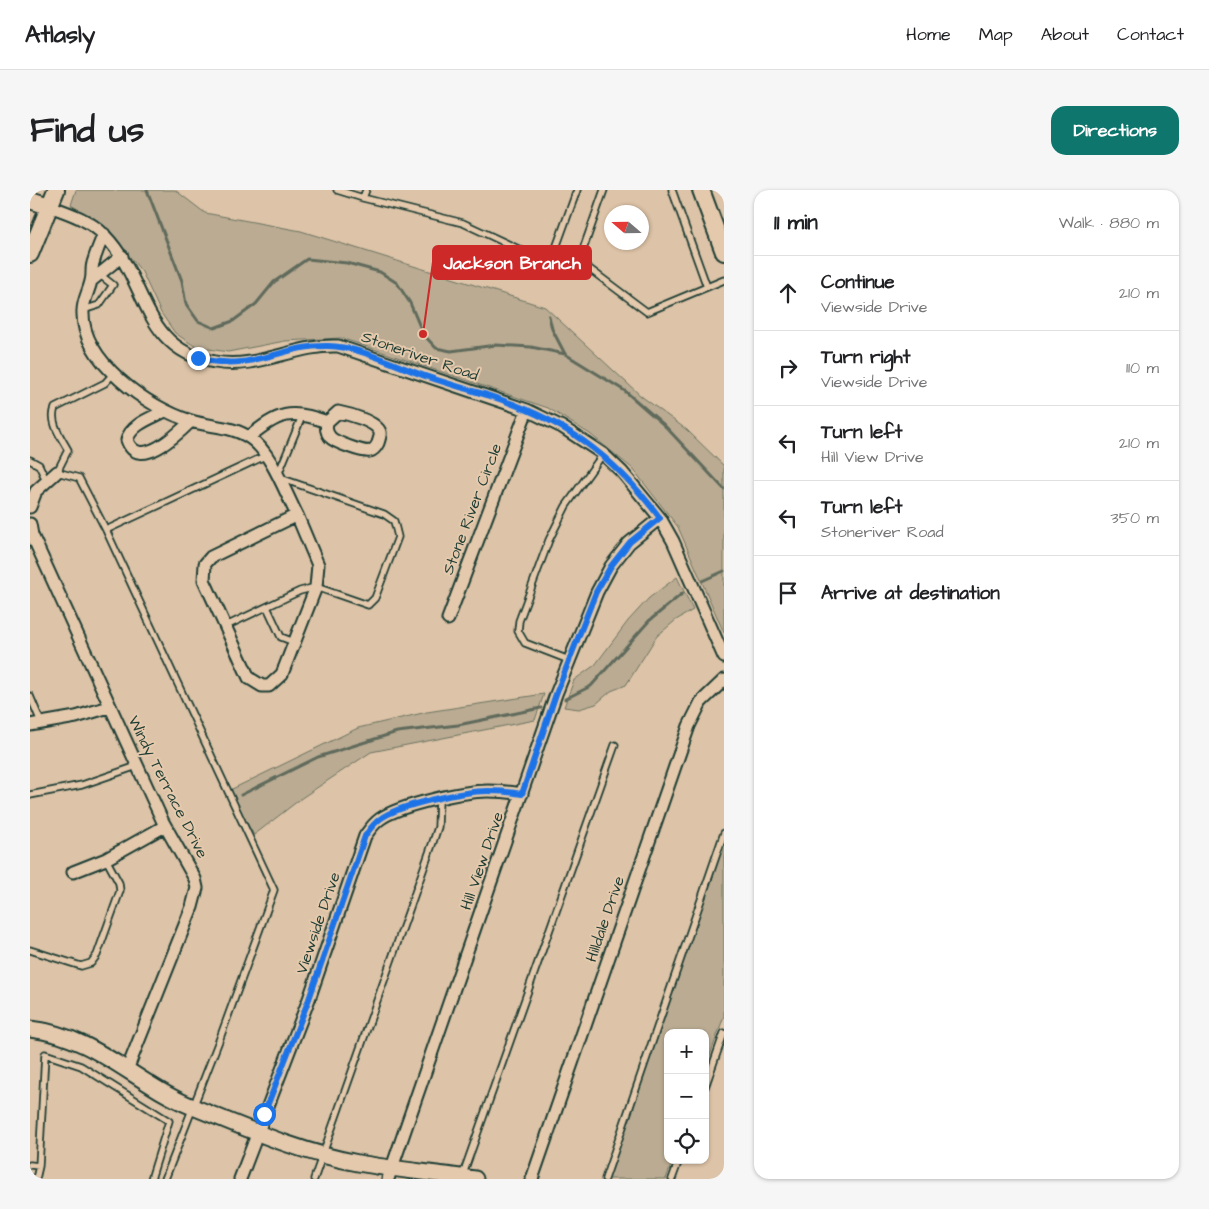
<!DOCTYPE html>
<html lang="en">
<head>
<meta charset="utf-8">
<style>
  :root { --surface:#fff; --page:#f6f6f6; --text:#202124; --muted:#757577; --line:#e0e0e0; --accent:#0f766e }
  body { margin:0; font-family:"Architects Daughter",sans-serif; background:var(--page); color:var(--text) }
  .controls { position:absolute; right:15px; bottom:15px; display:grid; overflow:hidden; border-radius:10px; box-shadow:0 1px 4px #0004 }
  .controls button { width:45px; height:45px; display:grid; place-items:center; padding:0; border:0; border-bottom:1px solid var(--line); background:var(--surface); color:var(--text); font:25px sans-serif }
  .compass { position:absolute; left:574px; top:15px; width:45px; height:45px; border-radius:50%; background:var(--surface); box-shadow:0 1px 4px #0004; rotate:290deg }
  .stop { position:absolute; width:15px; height:15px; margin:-11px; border:4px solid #1a73e8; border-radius:50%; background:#fff }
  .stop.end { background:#1a73e8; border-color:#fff; box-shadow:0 1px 5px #0008 }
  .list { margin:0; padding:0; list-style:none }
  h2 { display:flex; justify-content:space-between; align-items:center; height:65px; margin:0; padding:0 20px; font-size:21px }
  h2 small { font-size:16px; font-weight:400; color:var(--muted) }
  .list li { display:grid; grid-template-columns:32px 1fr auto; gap:15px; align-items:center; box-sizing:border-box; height:75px; padding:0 20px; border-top:1px solid var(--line) }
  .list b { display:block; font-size:19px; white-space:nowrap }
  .list p { margin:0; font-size:16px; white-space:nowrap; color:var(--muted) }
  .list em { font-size:16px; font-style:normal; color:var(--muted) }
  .icon { flex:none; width:28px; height:28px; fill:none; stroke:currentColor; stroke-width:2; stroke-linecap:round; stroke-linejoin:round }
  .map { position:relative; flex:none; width:694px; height:989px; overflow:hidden; border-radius:15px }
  header { display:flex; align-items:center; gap:30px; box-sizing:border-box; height:70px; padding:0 25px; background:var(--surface); border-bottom:1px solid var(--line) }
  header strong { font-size:24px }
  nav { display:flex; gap:28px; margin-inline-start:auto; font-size:18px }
  .intro { display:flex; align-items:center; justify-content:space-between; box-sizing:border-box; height:120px; padding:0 30px }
  h1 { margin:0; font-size:35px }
  .button { padding:12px 22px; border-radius:15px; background:var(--accent); color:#fff; font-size:18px; font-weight:700 }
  main { display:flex; gap:30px; padding:0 30px }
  aside { flex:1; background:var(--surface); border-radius:15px; box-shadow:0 1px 4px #0004 }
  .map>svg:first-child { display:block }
</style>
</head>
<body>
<header>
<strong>Atlasly</strong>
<nav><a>Home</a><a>Map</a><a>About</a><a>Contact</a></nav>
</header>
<div class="intro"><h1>Find us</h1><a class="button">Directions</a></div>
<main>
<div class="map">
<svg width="694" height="989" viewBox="0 0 694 989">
  <rect width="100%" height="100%" fill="#ddc3a7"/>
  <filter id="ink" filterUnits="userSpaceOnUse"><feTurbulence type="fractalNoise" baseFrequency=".02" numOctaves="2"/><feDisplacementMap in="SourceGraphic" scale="10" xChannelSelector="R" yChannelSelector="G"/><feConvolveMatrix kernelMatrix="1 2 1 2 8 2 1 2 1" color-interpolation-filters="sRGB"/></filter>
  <g filter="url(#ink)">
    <path fill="#baab92" stroke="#6c7463" d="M 46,0 L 145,0 L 175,23 L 271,41 L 515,117 L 611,206 L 657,240 L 694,276 L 694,443 L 648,337 L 603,279 L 560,244 L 518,218 L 311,148 L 255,151 L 198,162 L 166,157 L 145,143 L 131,123 L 112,82 L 77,38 L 41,15 Z
      M 647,387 L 663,420 L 646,430 L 627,446 L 596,495 L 581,501 L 566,514 L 549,519 L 534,517 L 544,490 L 565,475 L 598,431 L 619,408 Z
      M 514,504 L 505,530 L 341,562 L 273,607 L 224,645 L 198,601 L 328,538 L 397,522 Z
      M 694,652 L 694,826 L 675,879 L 675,843 L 638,843 L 638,970 L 643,970 L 636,989 L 578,989 Z"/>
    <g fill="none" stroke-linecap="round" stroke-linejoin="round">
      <path stroke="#606b5b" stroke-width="3" d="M 117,0 L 152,91 L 156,114 L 168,131 L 184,138 L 203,131 L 226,114 L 244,92 L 277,69 L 317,73 L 350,82 L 367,93 L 380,113 L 393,144 L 406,158 L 421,161 L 466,155 L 501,157 L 535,164 L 595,201 L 634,235 L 694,299
        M 519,126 L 522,139 L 535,164
        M 672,391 L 694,381
        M 535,509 L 561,496 L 619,431 L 653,403
        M 211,605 L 288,567 L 367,542 L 428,535 L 511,518"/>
      <defs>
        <path id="service" d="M 307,0 L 333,8
          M 336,0 L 333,8 L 433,33 L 512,70 L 523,66 L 547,0
          M 574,0 L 549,71 L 617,122 L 694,90
          M 642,0 L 677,97
          M 53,120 L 69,115 L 83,95 L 69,84
          M 84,183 L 75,193 L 25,218 C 19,232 31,247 38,260 L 27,282 L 49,288 L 76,340 L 244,700 L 190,848 L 135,989
          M 0,270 L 9,275 L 16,290
          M 76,340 L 237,265
          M 237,417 L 251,447 L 264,452
          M 196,436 L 270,401 L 286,397 L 338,415 L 345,408 L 368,347 L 364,331 L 354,324 L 247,287 L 273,224
          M 539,470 L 495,453 L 488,441 L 489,431 L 519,350 L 536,316 L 573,264
          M 0,506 L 11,532
          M 0,605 L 52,595 L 107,576
          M 0,760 L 51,776 L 61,773 L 67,765 L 90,701 L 89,693 L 76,669
          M 675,897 L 694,843
          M 0,975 L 9,976 L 6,989
          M 9,976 L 15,864 L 51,876 L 139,931 L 121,989
          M 432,987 L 585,555
          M 284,989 L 403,652 L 408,637 L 409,609
          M 575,989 L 694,643
          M 642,989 L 649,970"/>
        <path id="minor" d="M 19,16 C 39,23 60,30 75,46 C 118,90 111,160 185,172 C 227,180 266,154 308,156 L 497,220 L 532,237 L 573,264 L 592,282 L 630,328 L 643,351 L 694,467
          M 74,44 C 70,53 66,63 63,73 C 61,79 63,85 61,91 C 59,101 53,110 53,121 C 51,171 118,218 161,231 C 180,237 203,236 220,248 C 241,262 255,302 267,325
          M 61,91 L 92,66
          M 135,221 C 122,228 101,234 97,250 C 108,282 148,244 161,231
          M 308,222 C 318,224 346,231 350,242 C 351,246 349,249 348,253 C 346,257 344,260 340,261 C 334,263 304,252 300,247 C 296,242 296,238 297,232 Z
          M 219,247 C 248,223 261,218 297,232
          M 0,317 L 6,301 L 27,282
          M 267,325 L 288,375 L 286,397 L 252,484 L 239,496 L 232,496 L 219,488 L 174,390 L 175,374 L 181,367 Z
          M 0,334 L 2,345 L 133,632 L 165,689 L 167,698 L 162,717 L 97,880
          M 418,429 L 497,220
          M 0,535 L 46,527 L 79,517
          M 43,682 L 76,669 L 135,636
          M 210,989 L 279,809 L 335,646 C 340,639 343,634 350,629 C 369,615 434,601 458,601 C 470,601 481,602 492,604
          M 358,989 L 526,504 L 567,402 L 581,376 L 599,353 L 630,328
          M 502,989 L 659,536 L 671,512 L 694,490"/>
        <path id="tertiary" d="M 0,839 C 66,846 104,893 163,917 C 216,938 271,963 328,973 C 367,980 406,983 445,989"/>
        <path id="secondary" d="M 671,0 L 694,62
          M 0,10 L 19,16
          M 0,64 L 26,0"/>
      </defs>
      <use href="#service" stroke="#1f3d34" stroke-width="9"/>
      <use href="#minor" stroke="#1f3d34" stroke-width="15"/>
      <use href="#tertiary" stroke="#1f3d34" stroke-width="19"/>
      <use href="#secondary" stroke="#1f3d34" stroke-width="20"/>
      <use href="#service" stroke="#e5c9ac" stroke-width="5.5"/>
      <use href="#minor" stroke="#e5c9ac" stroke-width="11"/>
      <use href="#tertiary" stroke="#e5c9ac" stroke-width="15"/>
      <use href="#secondary" stroke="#e5c9ac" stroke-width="16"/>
    </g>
  </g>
  <g fill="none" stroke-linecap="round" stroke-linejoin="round" filter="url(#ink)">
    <path stroke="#1a73e8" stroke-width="6" d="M 168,168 C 224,183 249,155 298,156 C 328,156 367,176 395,186 C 416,193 436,199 457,205 C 533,229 582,264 630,328 L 600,352 L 581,376 L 566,402 L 526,504 L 492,604 C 481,602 469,601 458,601 C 434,601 368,615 350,629 C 343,634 340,639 335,646 L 279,809 L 234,924"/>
  </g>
  <g text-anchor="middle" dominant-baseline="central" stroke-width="4" stroke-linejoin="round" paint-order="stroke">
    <g font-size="16" fill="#1f3d34" stroke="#e5c9ac">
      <text transform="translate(390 166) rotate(19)">Stoneriver Road</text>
      <text transform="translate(442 319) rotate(-69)">Stone River Circle</text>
      <text transform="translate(138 597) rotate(63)">Windy Terrace Drive</text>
      <text transform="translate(452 671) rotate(-71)">Hill View Drive</text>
      <text transform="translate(575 729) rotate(-71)">Hilldale Drive</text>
      <text transform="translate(288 733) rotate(-71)">Viewside Drive</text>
    </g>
  </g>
  <path fill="none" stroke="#cd2929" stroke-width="2" d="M393 144L403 72"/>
  <circle fill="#cd2929" stroke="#e5c9ac" stroke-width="2" cx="393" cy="144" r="5"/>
  <rect fill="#cd2929" stroke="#cd2929" stroke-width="2" x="403" y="56" width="158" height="33" rx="5"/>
  <g font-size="18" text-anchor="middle" font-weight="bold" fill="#fff">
    <text x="482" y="79">Jackson Branch</text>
  </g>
</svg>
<div class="controls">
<button>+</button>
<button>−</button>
<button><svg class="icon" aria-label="locate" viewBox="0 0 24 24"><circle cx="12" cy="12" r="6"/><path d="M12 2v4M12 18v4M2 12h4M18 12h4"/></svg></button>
</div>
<svg class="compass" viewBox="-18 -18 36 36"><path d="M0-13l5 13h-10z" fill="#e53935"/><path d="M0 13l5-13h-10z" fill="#757577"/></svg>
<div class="stop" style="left:234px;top:924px"></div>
<div class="stop end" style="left:168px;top:168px"></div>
</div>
<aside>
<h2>11 min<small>Walk · 880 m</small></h2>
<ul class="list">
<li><svg class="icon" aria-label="ahead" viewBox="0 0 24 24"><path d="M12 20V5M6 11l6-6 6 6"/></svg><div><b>Continue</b><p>Viewside Drive</p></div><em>210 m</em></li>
<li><svg class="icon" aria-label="right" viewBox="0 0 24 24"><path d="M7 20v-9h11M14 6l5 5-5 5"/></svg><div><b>Turn right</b><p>Viewside Drive</p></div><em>110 m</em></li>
<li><svg class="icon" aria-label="left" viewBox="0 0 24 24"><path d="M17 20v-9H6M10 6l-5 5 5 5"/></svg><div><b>Turn left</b><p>Hill View Drive</p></div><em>210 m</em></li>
<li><svg class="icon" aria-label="left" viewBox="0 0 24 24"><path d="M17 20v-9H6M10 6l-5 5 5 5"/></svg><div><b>Turn left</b><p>Stoneriver Road</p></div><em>350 m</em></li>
<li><svg class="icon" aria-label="arrive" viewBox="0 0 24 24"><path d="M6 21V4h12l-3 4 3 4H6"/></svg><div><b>Arrive at destination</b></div></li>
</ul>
</aside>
</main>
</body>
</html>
